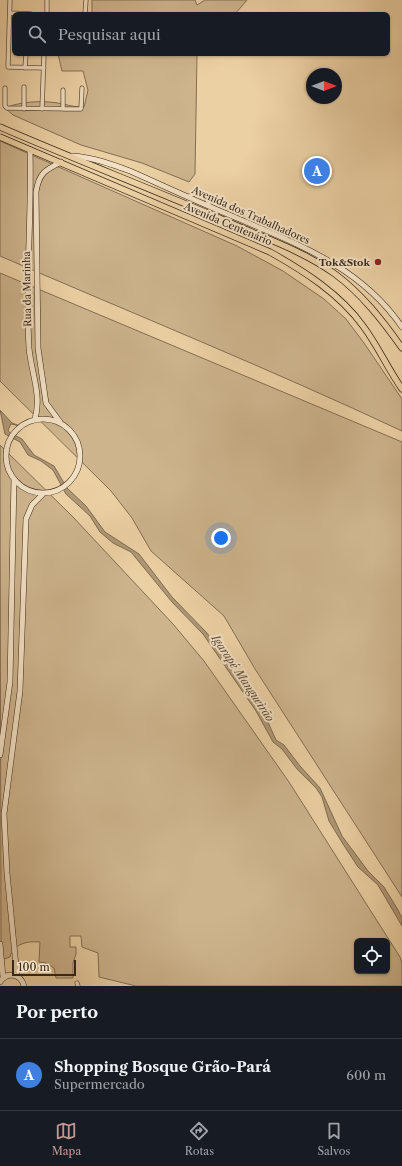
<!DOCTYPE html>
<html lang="pt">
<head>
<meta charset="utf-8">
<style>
  :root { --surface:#171b24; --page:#242831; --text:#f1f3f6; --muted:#9ea1a6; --line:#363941; --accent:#c59692 }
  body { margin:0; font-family:"Libre Caslon Text",serif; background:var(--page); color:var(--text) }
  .controls { position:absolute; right:12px; bottom:12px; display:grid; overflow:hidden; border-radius:6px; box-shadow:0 1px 3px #0004 }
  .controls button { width:36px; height:36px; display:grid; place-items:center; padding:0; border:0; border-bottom:1px solid var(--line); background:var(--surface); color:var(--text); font:20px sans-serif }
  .compass { position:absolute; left:306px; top:68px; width:36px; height:36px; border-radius:50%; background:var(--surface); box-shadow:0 1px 3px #0004; rotate:90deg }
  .scale { position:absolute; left:12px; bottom:10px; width:64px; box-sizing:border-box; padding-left:4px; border:2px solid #3a291a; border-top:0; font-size:11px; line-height:14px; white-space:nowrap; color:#3a291a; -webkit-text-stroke:3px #f2e0c4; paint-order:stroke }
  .you { position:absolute; left:221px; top:538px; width:14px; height:14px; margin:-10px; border:3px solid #fff; border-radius:50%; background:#1a73e8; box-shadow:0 0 0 6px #1a73e833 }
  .badge { display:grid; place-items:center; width:26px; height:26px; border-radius:50%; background:var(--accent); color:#fff; font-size:13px; font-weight:700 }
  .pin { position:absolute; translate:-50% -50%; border:2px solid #fff; box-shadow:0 1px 4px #0006 }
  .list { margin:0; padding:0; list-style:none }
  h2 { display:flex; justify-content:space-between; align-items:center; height:52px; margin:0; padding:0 16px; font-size:17px }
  h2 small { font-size:13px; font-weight:400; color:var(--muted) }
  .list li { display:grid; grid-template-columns:26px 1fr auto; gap:12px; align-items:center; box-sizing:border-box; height:72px; padding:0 16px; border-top:1px solid var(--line) }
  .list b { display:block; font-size:15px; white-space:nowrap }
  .list p { margin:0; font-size:13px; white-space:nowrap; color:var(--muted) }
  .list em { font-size:13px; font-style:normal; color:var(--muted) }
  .icon { flex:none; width:22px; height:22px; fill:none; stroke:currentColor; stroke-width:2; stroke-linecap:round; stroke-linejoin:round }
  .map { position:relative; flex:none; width:402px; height:986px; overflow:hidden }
  .search { position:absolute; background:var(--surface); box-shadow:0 1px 3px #0004; left:12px; right:12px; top:12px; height:44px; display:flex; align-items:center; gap:10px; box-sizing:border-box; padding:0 14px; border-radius:6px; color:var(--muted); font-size:15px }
  .sheet { height:124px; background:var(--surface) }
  nav { display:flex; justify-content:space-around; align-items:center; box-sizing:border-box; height:56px; border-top:1px solid var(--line); background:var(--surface); font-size:11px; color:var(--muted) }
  nav a { display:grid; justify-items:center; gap:2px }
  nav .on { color:var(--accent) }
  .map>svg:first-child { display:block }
</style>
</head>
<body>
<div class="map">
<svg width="402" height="986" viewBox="0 0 402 986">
  <rect width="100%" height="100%" fill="#ebd0a4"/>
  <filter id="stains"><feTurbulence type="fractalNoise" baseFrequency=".005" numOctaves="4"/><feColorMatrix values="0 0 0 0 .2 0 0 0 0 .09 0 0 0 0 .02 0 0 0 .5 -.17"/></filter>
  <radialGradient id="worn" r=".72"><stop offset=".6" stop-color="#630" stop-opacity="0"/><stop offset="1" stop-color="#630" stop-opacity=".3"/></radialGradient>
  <path fill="#cdb48d" stroke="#846e54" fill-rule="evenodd" d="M 92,0 L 195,0 L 197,5 L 205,0 L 247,0 L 235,14 L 92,14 Z
    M 58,54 L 197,54 L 195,174 L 189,182 L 142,163 L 81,145 L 13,115 L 5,108 C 21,101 45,100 63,104 C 71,106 76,107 84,107 L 88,90 L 83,71 L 62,71 Z
    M 0,141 L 237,246 L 283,271 L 324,299 L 346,319 L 364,343 L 402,399 L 402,431 C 270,369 134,314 0,256 Z
    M 0,273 L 402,442 L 402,897 L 255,669 L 224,616 L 151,551 L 132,518 L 111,491 L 0,381 Z
    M 0,445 L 73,517 L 173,624 L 204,661 L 289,782 L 400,957 L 402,963 L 402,986 L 136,986 L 99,977 L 98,953 L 82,947 L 81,936 L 70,936 L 70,947 L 76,947 L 76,954 L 73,963 L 73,978 L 56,978 L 54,968 L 46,963 L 39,962 L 40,942 C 28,941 14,943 10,957 L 1,960 ZM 357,941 L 387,941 L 387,971 L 357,971 Z"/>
  <path fill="#af9775" stroke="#806b51" d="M 0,410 L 12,423 L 20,426 L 11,424 L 8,430 L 10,433 L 22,439 L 34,455 L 54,466 L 67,488 L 86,506 L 105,532 L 139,554 L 172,597 L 207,633 L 267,720 L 276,740 L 284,745 L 300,766 L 320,788 L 342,836 L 368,871 L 384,887 L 398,910 L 402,918 L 402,926 L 378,885 L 358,867 L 343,844 L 329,821 L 322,797 L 316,788 L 297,769 L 282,749 L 273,742 L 256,711 L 203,634 L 172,602 L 131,552 L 113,543 L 100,532 L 90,516 L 66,494 L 53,470 L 41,461 L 28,455 L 20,442 L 5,434 Z"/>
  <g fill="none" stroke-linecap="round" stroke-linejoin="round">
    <defs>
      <path id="minor" d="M 10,0 L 8,67 L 44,68
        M 10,13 L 31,14
        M 47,14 L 47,0
        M 85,14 L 86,0
        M 25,68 L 26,54
        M 5,88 L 5,106 L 7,108 L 81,109 L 82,88
        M 63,90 L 63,109
        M 24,109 L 24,87
        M 42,109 L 44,54
        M 204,194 L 210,206
        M 189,196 L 199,192
        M 77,983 L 78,986"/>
      <path id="secondary" d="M 30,150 C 32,216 25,282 29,348 C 31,372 42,395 35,419
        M 72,156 C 92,157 111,164 130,171 C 164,186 198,202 232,216 C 297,244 360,266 402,327
        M6 456a37 37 0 1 1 74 0a37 37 0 1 1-74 0Z
        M 60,422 L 46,403 L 38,348 L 36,192 C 39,173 45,170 61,162
        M 0,755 L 10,682 L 14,479
        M 0,944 L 3,977
        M 17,976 L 7,873 L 4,814 L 20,691 L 26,519 L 32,505 L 43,494
        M 0,982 C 7,971 21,974 24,986"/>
      <path id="primary" d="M 0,127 C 74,159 149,188 224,220 C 261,237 302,250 335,274 C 362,294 383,321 402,348
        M 0,137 L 270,252 C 304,271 340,294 363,326 C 378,346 388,369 402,389"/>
    </defs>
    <use href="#minor" stroke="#66533c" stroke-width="5"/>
    <use href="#secondary" stroke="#3a291a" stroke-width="6"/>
    <use href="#primary" stroke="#3a291a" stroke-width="7"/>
    <use href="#minor" stroke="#f2e0c4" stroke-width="3.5"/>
    <use href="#secondary" stroke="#f2e0c4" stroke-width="5"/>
    <use href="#primary" stroke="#ebd0a4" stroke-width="5.5"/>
  </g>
  <circle fill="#8f2418" stroke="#f2e0c4" stroke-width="1.5" cx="378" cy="262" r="4"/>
  <g text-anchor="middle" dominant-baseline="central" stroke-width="4" stroke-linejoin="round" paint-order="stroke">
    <g font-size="10" fill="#3a291a" stroke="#f2e0c4">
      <text transform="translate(251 215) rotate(24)">Avenida dos Trabalhadores</text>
      <text transform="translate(228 224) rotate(23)">Avenida Centenário</text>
      <text transform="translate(27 289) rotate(-91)">Rua da Marinha</text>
    </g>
    <g font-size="10" font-weight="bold" fill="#3a291a" stroke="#f2e0c4" text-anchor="end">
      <text x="370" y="262">Tok&amp;Stok</text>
    </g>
    <g font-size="11" font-style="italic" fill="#5d4a35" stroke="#f2e0c4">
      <text transform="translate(243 678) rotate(56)">Igarapé Mangueirão</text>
    </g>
  </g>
  <rect width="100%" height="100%" filter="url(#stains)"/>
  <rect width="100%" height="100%" fill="url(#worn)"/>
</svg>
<div class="controls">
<button><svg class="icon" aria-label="locate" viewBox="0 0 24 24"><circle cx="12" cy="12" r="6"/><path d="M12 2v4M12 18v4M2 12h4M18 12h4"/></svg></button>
</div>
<svg class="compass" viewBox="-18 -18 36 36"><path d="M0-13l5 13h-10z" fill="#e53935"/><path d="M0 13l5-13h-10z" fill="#9ea1a6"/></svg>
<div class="scale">100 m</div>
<div class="you"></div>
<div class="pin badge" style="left:317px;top:171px;background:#3f7fe0">A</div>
<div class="search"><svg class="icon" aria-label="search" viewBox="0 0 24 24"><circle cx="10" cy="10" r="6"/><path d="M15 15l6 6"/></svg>Pesquisar aqui</div>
</div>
<section class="sheet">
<h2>Por perto<small></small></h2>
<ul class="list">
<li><span class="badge" style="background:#3f7fe0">A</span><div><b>Shopping Bosque Grão-Pará</b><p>Supermercado</p></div><em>600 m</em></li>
</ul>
</section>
<nav>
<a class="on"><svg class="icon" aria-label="map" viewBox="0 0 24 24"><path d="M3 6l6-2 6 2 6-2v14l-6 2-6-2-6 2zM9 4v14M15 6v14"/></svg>Mapa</a>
<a><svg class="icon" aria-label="directions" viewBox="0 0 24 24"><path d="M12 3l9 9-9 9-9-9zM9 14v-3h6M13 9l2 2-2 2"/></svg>Rotas</a>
<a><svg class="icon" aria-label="saved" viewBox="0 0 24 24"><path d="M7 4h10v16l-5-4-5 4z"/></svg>Salvos</a>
</nav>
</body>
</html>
